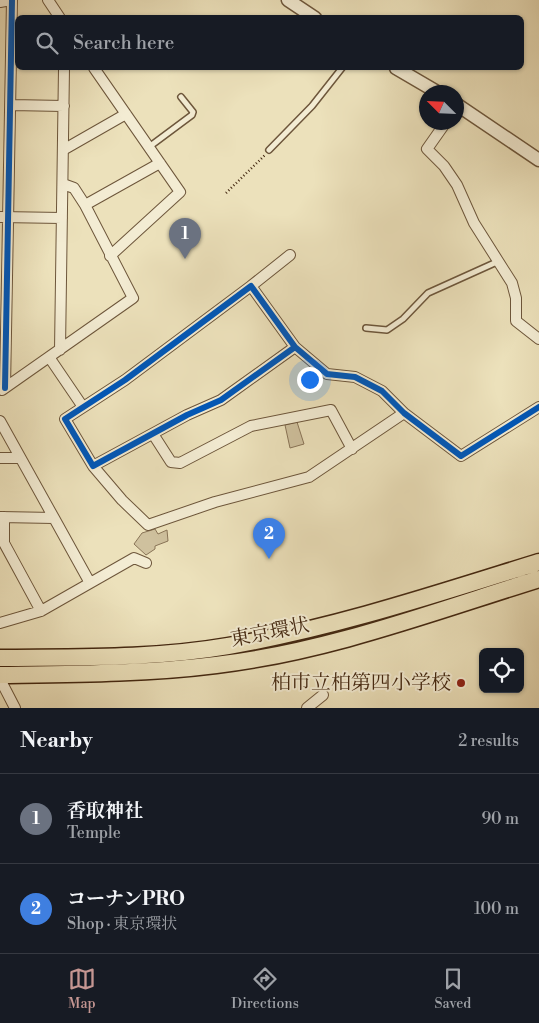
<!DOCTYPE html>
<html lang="en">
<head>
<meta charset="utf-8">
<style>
  :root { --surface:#171b24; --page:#20242c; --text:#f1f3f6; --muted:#9ea1a6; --line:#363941; --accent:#c59692 }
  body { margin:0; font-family:"Libre Bodoni","Noto Serif JP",serif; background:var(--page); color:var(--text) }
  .controls { position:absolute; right:15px; bottom:15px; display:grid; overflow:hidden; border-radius:8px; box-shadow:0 1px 4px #0004 }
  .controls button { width:45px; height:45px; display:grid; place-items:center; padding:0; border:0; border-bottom:1px solid var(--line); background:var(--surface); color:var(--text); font:25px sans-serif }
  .compass { position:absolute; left:419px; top:85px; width:45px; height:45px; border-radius:50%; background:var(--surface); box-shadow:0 1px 4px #0004; rotate:294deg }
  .you { position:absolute; left:309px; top:379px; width:18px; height:18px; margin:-12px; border:4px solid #fff; border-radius:50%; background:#1a73e8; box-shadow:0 0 0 8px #1a73e833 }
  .badge { display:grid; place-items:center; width:32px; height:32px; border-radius:50%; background:var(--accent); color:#fff; font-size:16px; font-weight:700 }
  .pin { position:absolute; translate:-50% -41px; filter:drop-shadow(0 1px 2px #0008) }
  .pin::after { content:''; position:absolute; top:26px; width:18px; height:15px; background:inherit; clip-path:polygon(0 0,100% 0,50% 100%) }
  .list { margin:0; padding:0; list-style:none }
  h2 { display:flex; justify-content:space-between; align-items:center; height:65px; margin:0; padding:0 20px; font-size:21px }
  h2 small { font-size:16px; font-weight:400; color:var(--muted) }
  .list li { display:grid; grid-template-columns:32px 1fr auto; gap:15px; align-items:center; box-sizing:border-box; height:90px; padding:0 20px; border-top:1px solid var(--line) }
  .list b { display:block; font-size:19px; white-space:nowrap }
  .list p { margin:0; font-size:16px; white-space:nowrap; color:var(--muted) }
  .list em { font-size:16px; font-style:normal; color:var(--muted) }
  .icon { flex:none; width:28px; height:28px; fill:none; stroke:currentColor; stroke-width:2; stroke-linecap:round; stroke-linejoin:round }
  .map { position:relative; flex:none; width:539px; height:708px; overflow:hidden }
  .search { position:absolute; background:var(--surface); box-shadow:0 1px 4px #0004; left:15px; right:15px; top:15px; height:55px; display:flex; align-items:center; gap:12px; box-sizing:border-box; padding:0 18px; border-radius:8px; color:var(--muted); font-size:19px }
  .sheet { height:245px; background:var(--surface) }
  nav { display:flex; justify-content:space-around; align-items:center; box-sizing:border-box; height:70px; border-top:1px solid var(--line); background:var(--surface); font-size:14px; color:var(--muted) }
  nav a { display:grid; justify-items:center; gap:2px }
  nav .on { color:var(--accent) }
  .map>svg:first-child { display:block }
</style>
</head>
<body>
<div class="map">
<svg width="539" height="708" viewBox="0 0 539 708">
  <rect width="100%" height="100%" fill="#ece1bb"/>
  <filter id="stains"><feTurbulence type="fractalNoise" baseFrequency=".004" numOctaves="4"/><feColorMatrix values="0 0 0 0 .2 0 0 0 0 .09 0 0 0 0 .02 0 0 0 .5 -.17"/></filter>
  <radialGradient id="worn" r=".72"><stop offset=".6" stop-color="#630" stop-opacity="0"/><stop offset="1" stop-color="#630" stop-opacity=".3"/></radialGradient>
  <path fill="#cfc19e" stroke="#897457" d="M 297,422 L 304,444 L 290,448 L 285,425 Z
    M 155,529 L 158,534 L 167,530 L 168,541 L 155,546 L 155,549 L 146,555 L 134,544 L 142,533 Z"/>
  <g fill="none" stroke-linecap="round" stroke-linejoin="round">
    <defs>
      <path id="service" d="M 149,147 L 192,115 L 193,112 L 181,97
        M 269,150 L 312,106 L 342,68
        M 366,328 L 387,330 L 403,319 L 428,293 L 499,261"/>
      <path id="minor" d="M 48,0 L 60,18
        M 0,2 L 11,0
        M 94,68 L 180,192 L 110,256
        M 11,105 L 64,106
        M 446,122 L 427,149 L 444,166 L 457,185 L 474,223 L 512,283 L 516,298 L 516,321 L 539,339
        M 63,150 L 126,114
        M 85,205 L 160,163
        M 0,217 L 62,218
        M 251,286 L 290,255
        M 295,347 L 221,400 L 187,415 L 93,466 L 65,419 L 125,380 L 251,286 L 295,347 L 327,374 L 355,377 L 382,391 L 404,413 L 461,456 L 539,407
        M 60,350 L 64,68
        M 49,357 L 83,407
        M 5,388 L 12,0
        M 2,390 L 133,298 L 85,205 L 74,188 L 63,184
        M 0,421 L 54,518 L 0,517
        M 153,434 L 171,462 L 180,463 L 251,426 L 331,410 L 352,449
        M 0,458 L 20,458
        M 93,466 L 122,500 L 148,525 L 215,502 L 309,477 L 404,413
        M 4,517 L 4,543 L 41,611
        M 54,518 L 90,583
        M 0,623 L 41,611 L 134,558 L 146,563
        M 0,679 L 15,708
        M 307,708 L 323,695"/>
      <path id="tertiary" d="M 288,0 L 315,18
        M 396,68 L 437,92
        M 456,104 L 539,160"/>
      <path id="trunk" d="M 0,658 C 75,657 153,659 228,646 C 334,628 436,594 539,562
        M 0,675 C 72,674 145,674 216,665 C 327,652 433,612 539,579"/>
    </defs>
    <use href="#service" stroke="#6d563b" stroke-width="8"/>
    <use href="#minor" stroke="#6d563b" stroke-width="12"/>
    <use href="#tertiary" stroke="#6d563b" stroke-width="15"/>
    <use href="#trunk" stroke="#432710" stroke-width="19"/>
    <path stroke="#432710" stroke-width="2.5" stroke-dasharray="1 2.5" stroke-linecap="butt" d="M 226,193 L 265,155"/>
    <use href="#service" stroke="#f3ecd3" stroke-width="5"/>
    <use href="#minor" stroke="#f3ecd3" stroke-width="10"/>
    <use href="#tertiary" stroke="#f3ecd3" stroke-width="12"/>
    <use href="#trunk" stroke="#ece1bb" stroke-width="16"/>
    <defs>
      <path id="cycleway" d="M 295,347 L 221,400 L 187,415 L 93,466 L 65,419 L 125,380 L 251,286 L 295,347 L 327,374 L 355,377 L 382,391 L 404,413 L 461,456 L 539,407
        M 5,388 L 12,0"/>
    </defs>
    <use href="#cycleway" stroke="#f3ecd3" stroke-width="9"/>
    <use href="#cycleway" stroke="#0057b8" stroke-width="6"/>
  </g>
  <circle fill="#8f2418" stroke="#f3ecd3" stroke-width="2" cx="461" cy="683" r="5"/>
  <g text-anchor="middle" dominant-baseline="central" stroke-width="4" stroke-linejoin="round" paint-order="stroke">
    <g font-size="20" fill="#432710" stroke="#f3ecd3">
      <text transform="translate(270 633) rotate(-11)">東京環状</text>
    </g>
    <g font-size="20" fill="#432710" stroke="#f3ecd3" text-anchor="end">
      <text x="451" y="683">柏市立柏第四小学校</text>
    </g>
  </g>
  <rect width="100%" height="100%" filter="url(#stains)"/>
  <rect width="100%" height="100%" fill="url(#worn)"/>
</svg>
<div class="controls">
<button><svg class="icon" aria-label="locate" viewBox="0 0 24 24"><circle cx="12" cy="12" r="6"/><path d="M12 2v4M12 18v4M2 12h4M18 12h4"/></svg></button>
</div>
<svg class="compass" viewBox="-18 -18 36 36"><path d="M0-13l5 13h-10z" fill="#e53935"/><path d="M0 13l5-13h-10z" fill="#9ea1a6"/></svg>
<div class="you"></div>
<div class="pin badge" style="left:185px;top:259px;background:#6b7280">1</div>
<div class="pin badge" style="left:269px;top:559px;background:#3f7fe0">2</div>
<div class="search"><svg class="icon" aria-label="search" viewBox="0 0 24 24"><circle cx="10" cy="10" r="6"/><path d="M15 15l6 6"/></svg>Search here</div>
</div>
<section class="sheet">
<h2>Nearby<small>2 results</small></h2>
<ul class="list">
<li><span class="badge" style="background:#6b7280">1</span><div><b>香取神社</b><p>Temple</p></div><em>90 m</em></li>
<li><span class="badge" style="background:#3f7fe0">2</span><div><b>コーナンPRO</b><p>Shop · 東京環状</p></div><em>100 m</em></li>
</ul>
</section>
<nav>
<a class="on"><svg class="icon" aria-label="map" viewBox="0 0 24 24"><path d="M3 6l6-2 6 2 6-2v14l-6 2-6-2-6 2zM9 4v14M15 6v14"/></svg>Map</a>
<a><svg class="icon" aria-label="directions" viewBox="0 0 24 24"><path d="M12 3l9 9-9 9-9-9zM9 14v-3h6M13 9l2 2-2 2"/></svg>Directions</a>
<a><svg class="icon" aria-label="saved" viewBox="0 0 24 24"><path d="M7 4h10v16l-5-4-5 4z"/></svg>Saved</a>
</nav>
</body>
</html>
